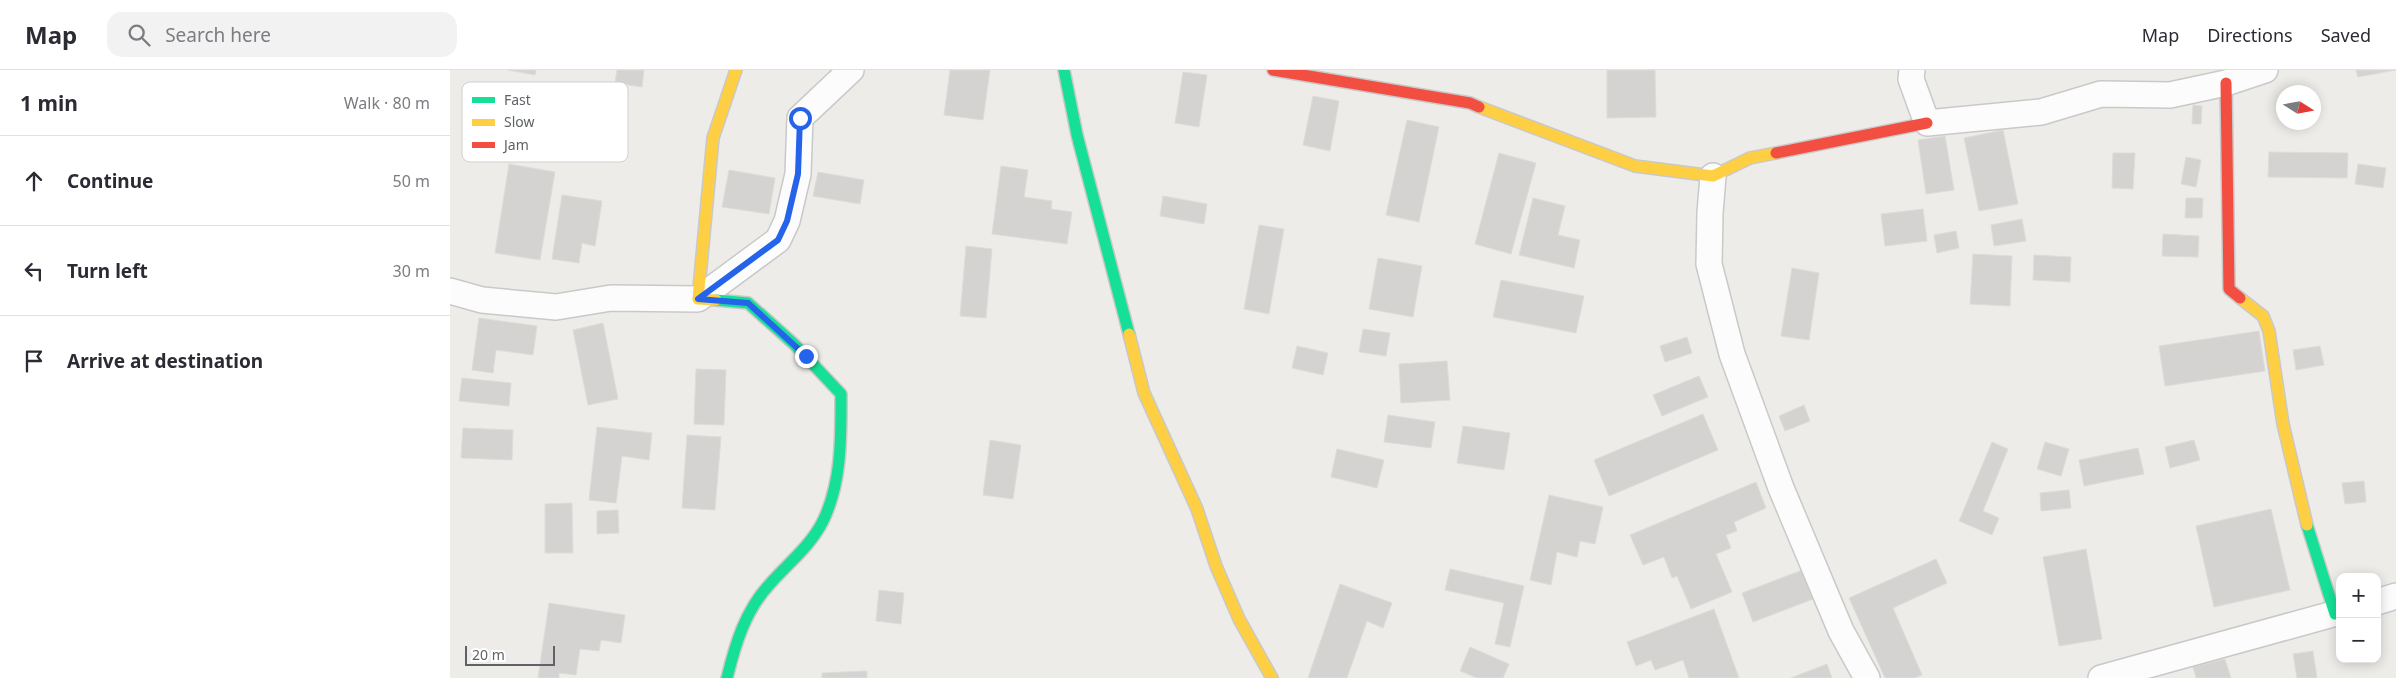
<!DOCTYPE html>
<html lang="en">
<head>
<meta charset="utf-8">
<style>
  :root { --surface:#fff; --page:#f2f2f3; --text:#2b2b33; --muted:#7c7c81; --line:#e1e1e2 }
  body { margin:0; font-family:"Noto Sans",sans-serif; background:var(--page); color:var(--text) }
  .controls { position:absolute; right:15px; bottom:15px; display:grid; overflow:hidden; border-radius:10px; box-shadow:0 2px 12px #0003 }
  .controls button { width:45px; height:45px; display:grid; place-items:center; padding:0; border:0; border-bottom:1px solid var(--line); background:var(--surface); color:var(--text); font:25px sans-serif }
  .compass { position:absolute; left:1826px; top:15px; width:45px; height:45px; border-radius:50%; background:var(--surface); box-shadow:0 2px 12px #0003; rotate:101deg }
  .scale { position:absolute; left:15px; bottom:12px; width:90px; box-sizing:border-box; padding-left:5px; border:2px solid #5f6367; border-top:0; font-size:14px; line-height:18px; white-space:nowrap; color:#5f6367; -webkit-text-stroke:4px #fff; paint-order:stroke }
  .stop { position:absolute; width:15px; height:15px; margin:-11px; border:4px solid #2563eb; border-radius:50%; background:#fff }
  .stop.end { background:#2563eb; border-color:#fff; box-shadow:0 1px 5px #0008 }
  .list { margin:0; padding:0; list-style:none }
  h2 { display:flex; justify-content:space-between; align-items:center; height:65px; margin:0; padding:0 20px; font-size:21px }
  h2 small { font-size:16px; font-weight:400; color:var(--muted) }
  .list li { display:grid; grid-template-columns:32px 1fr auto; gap:15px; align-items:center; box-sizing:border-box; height:90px; padding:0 20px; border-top:1px solid var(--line) }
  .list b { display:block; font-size:19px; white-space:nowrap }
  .list em { font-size:16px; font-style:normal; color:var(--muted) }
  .icon { flex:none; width:28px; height:28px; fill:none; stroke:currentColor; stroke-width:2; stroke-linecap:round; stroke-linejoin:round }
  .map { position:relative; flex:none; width:1946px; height:608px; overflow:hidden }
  header { display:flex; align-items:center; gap:30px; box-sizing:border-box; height:70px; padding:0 25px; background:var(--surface); border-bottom:1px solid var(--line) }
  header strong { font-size:24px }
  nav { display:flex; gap:28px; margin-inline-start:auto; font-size:18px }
  .search { width:350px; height:45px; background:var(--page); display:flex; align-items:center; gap:12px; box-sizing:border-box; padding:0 18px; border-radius:15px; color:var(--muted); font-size:19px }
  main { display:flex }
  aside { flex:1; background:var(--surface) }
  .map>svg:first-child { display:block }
</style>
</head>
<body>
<header>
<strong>Map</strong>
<div class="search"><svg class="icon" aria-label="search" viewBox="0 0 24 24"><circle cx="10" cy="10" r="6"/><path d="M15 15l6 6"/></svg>Search here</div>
<nav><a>Map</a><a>Directions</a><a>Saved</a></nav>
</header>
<main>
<aside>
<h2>1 min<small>Walk · 80 m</small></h2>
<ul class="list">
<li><svg class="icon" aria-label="ahead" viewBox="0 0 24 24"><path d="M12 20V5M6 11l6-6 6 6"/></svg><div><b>Continue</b></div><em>50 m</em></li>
<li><svg class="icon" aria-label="left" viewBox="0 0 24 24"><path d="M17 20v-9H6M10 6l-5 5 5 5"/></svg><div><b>Turn left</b></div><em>30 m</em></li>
<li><svg class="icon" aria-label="arrive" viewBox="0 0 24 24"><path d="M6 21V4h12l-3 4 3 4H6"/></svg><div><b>Arrive at destination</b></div></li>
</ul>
</aside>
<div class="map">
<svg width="1946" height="608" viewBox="0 0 1946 608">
  <rect width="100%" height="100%" fill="#eeece9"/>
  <path fill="#d5d3d2" stroke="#dddcd8" d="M 58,0 L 86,0 L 85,5 Z
    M 167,0 L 194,0 L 192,17 L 165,13 Z
    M 500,0 L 540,0 L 533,50 L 494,45 Z
    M 1157,0 L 1205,0 L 1206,47 L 1157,48 Z
    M 1906,0 L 1946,0 L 1908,7 Z
    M 733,2 L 757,5 L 749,57 L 725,53 Z
    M 863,26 L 889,31 L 880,81 L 853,75 Z
    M 1743,35 L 1752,36 L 1751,54 L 1742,54 Z
    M 957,50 L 989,57 L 969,152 L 936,145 Z
    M 1553,60 L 1568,134 L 1529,141 L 1514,68 Z
    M 1495,66 L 1504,120 L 1476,124 L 1468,70 Z
    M 1819,82 L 1898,83 L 1897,108 L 1818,107 Z
    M 1049,83 L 1086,93 L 1061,184 L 1025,174 Z
    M 1663,83 L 1685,83 L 1683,119 L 1662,118 Z
    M 1736,87 L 1751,90 L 1746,117 L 1731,114 Z
    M 59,94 L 105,102 L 90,190 L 45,183 Z
    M 1908,94 L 1936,98 L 1933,118 L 1905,114 Z
    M 551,96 L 578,100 L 574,127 L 602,131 L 601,139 L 622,142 L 617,174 L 542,164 Z
    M 279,100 L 325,108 L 319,144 L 272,137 Z
    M 368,102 L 414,110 L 410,134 L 363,126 Z
    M 112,125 L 152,131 L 145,176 L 132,173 L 129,193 L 102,189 Z
    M 713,126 L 757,134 L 754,154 L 710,146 Z
    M 1083,128 L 1115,136 L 1108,165 L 1130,170 L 1124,198 L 1069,185 Z
    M 1736,128 L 1753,128 L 1752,148 L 1735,148 Z
    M 1473,139 L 1477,171 L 1435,176 L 1431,144 Z
    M 1572,149 L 1576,171 L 1544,176 L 1541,155 Z
    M 809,155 L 834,159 L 819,244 L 794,239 Z
    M 1506,161 L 1509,178 L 1487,183 L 1484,165 Z
    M 1713,164 L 1749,166 L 1748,187 L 1712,186 Z
    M 516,176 L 542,179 L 536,248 L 510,246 Z
    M 1523,184 L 1562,186 L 1560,236 L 1520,234 Z
    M 1584,185 L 1621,187 L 1620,212 L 1583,210 Z
    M 928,188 L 972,196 L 963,247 L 919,239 Z
    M 1342,198 L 1369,203 L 1359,270 L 1331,266 Z
    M 1051,210 L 1134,226 L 1126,263 L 1043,247 Z
    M 29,248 L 87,256 L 83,285 L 46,280 L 43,303 L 22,300 Z
    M 153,253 L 168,329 L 138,335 L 123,260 Z
    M 913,259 L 940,263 L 936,286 L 909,282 Z
    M 1809,261 L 1815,301 L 1715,316 L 1709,276 Z
    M 1237,267 L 1242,283 L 1215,292 L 1210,276 Z
    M 847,276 L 878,283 L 873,305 L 842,298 Z
    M 1870,276 L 1874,295 L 1846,300 L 1843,280 Z
    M 997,291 L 1000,330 L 951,333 L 949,294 Z
    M 246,299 L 276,300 L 274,355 L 244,354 Z
    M 1249,306 L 1258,327 L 1212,346 L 1203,325 Z
    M 12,308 L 61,313 L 59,336 L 9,331 Z
    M 1354,335 L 1360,351 L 1335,361 L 1329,346 Z
    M 1253,344 L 1268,380 L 1159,426 L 1144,390 Z
    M 938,345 L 985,352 L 981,378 L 934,372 Z
    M 1013,356 L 1060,363 L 1054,400 L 1007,393 Z
    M 147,357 L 202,363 L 199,390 L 172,386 L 166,433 L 139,430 Z
    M 13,358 L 63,360 L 62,390 L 11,388 Z
    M 237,365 L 271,367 L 265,440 L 232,438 Z
    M 540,370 L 571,375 L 563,429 L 533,425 Z
    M 1744,370 L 1750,390 L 1720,398 L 1715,377 Z
    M 1542,372 L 1558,379 L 1533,441 L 1549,448 L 1542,465 L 1509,451 Z
    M 1595,372 L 1619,379 L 1611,406 L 1587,399 Z
    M 1688,378 L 1694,404 L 1634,416 L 1629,390 Z
    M 887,379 L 934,390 L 927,418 L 881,407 Z
    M 1914,411 L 1916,432 L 1895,434 L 1892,413 Z
    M 1306,412 L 1316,438 L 1284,452 L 1287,461 L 1276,465 L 1281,478 L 1266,484 L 1282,522 L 1241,539 L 1227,506 L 1222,508 L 1214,487 L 1193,495 L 1180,465 Z
    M 1619,420 L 1621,438 L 1591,441 L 1590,423 Z
    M 1099,425 L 1153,437 L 1145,474 L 1130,471 L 1127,487 L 1107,482 L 1101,515 L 1080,510 Z
    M 122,433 L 123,483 L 95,483 L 95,434 Z
    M 1821,439 L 1840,520 L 1764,537 L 1746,456 Z
    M 168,440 L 169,463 L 147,464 L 147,441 Z
    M 1636,479 L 1652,569 L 1609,576 L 1593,487 Z
    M 1486,489 L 1497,513 L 1443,538 L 1472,605 L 1465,608 L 1435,608 L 1399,528 Z
    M 1000,499 L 1074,516 L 1060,577 L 1045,574 L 1054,533 L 995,520 Z
    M 1355,499 L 1366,528 L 1303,552 L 1292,523 Z
    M 890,514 L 942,533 L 933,558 L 917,551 L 897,608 L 858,608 Z
    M 429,520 L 454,523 L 451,554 L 426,551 Z
    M 99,533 L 175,545 L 171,573 L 151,570 L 149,581 L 130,579 L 126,605 L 109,603 L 109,608 L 88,608 Z
    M 1264,539 L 1289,608 L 1239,608 L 1233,590 L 1205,600 L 1201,590 L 1186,596 L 1177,572 Z
    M 1020,577 L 1059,594 L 1053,608 L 1027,608 L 1010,601 Z
    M 1863,581 L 1867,608 L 1847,608 L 1843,584 Z
    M 1775,589 L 1781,608 L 1746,608 L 1743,597 Z
    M 1377,594 L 1382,608 L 1341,608 L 1351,604 Z
    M 417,601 L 417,608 L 372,608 L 372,603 Z"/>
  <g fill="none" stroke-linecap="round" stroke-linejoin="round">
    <defs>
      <path id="street" d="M 1462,0 L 1461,9 L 1477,53 L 1591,42 L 1651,24 L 1720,25 L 1776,13 L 1815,0
        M 1263,106 L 1260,143 L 1259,194 L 1282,284 L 1331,418 L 1391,561 L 1417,608
        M 0,221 L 32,230 L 106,237 L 161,228 L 248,229 L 328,170 L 337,151 L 348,104 L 350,48 L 401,0
        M 1927,532 L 1946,526
        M 1651,608 L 1890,542"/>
      <path id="fast" d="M 614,0 L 627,65 L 679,264
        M 266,230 L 298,233 L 344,274 L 391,324 C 391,367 392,412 373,451 C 360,477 337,494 319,515 C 295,541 285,575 277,608
        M 1857,455 L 1885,544"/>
      <path id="slow" d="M 1029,37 L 1185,96 L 1263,106 L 1300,88 L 1326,83
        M 1790,228 L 1813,246 L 1819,261 L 1833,354 L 1857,455
        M 266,230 L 248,229 L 263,68 L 286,0
        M 679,264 L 694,323 L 747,439 L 766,496 L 789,549 L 822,608"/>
      <path id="jam" d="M 823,0 L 1020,33 L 1029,37
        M 1776,13 L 1779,219 L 1790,228
        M 1326,83 L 1477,53"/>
    </defs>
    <use href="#street" stroke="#c8c9c9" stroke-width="28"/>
    <use href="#fast" stroke="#c8c9c8" stroke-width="14"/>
    <use href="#slow" stroke="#c8c9c8" stroke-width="14"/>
    <use href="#jam" stroke="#c8c9c8" stroke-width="14"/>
    <use href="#street" stroke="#fcfcfc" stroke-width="25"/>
    <use href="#fast" stroke="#16e098" stroke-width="11"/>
    <use href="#slow" stroke="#ffcf43" stroke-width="11"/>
    <use href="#jam" stroke="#f24e42" stroke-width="11"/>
  </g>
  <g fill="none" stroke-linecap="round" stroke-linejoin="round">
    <path stroke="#2563eb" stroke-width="6" d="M 350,48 L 348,104 L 337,151 L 328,170 L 248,229 L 298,233 L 356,286"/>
  </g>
  <rect x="12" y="12" width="166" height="80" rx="8" fill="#fff" stroke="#cfd0d1" stroke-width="1"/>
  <rect x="22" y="27" width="23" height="6" fill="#16e098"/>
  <rect x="22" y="49" width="23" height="7" fill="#ffcf43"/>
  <rect x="22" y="72" width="23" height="6" fill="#f24e42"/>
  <g font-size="14" fill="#5f6367">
    <text x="54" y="35">Fast</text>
    <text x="54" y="57">Slow</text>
    <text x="54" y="80">Jam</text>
  </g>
</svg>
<div class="controls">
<button>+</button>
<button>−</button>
</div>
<svg class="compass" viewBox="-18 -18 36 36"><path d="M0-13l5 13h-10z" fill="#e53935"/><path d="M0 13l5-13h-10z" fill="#7c7c81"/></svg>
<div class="scale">20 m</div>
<div class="stop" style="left:350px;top:48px"></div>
<div class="stop end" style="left:356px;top:286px"></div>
</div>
</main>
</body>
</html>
